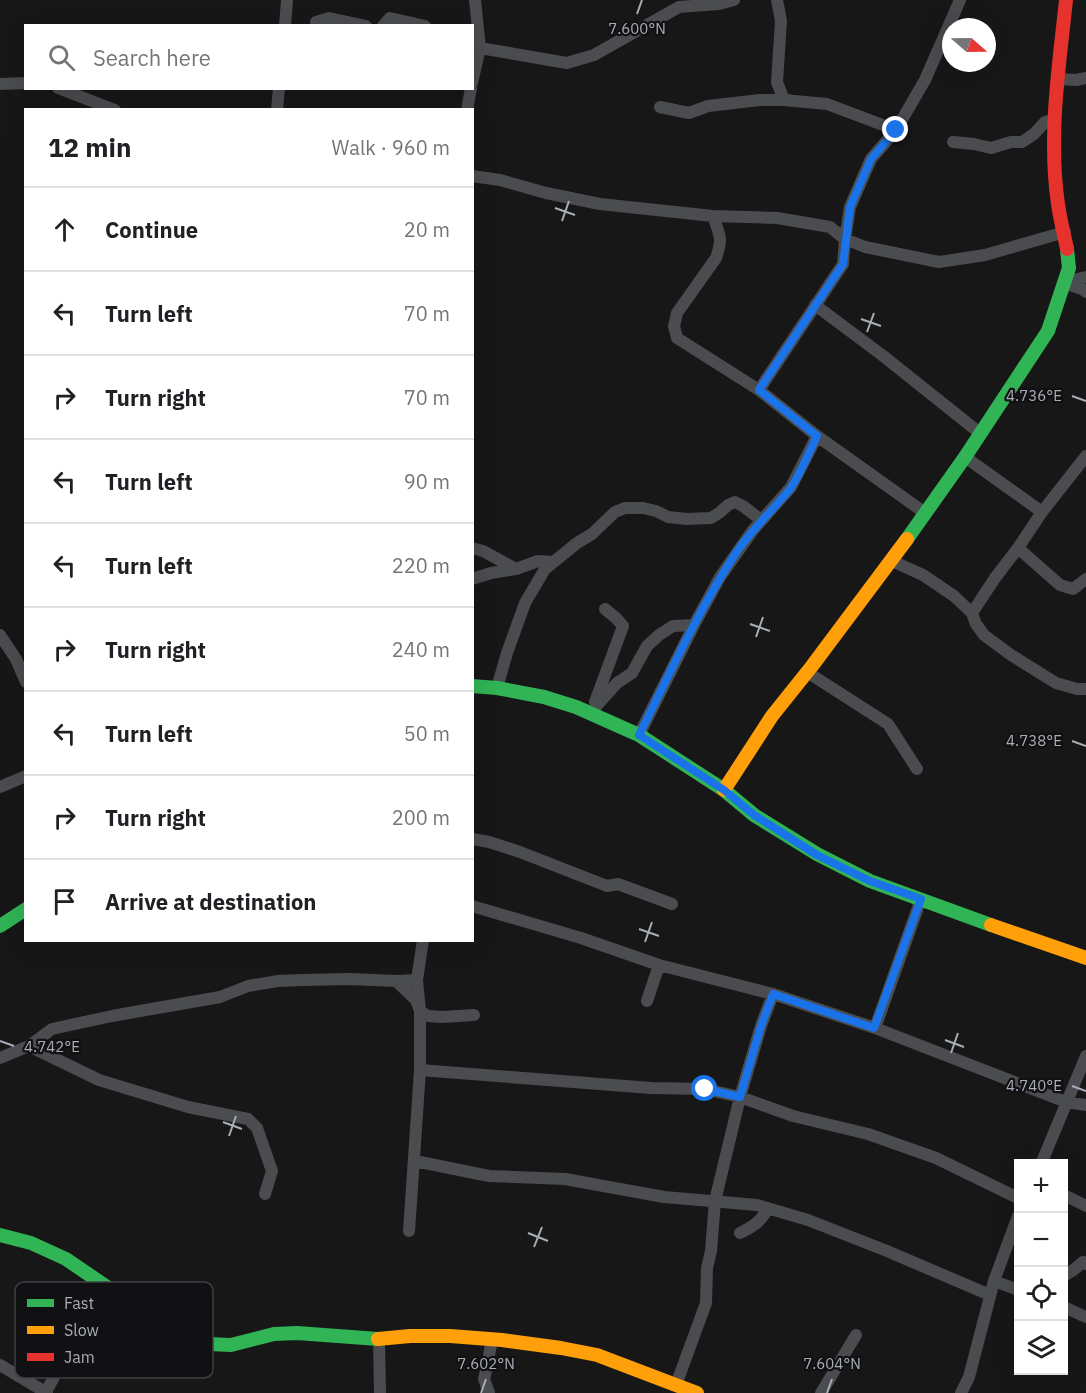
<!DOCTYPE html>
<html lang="en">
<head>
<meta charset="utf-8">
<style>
  :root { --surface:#fff; --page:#f6f6f6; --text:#202124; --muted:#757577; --line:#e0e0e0 }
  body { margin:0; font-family:"IBM Plex Sans",sans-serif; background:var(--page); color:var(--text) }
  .controls { position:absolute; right:18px; bottom:18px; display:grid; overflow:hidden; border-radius:0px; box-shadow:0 6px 24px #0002 }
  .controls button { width:54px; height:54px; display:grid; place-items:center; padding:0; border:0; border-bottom:2px solid var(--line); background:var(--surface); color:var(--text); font:30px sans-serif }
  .compass { position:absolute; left:942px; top:18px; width:54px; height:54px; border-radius:50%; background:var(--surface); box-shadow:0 6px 24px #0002; rotate:110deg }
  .stop { position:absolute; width:18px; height:18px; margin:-14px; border:4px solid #1a73e8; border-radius:50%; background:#fff }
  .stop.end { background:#1a73e8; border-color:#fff; box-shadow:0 2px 6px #0008 }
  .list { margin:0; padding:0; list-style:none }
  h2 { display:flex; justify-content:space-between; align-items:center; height:78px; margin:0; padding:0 24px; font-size:26px }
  h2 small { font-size:20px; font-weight:400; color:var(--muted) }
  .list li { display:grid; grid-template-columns:39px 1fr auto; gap:18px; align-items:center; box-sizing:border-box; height:84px; padding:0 24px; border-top:2px solid var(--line) }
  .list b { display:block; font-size:22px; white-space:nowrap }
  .list em { font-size:20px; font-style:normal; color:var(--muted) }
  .icon { flex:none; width:33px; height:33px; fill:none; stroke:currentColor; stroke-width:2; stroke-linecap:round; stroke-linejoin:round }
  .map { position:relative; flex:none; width:1086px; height:1393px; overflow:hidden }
  .search { position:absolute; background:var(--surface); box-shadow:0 6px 24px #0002; left:24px; top:24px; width:450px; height:66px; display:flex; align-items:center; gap:15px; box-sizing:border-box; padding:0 21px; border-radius:0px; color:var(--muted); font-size:22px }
  .panel { position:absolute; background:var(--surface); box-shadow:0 6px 24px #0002; left:24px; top:108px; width:450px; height:834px; border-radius:0px }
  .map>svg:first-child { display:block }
</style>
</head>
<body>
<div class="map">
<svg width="1086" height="1393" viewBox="0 0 1086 1393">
  <rect width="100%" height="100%" fill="#171717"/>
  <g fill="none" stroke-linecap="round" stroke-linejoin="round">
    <path stroke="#4b4c50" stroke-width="12" d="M 777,0 L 781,21 L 777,82 L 784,100 L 789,100
      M 316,22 L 329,18 L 366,26
      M 285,26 L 287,0
      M 383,26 L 390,18 L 425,26
      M 480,48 L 567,63 L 594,55 L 679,7 L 719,4 L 734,0
      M 1058,79 L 1076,80 L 1086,78
      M 472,83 L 480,48 L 475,0
      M 0,84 L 26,83
      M 58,88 L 115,110
      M 660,107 L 689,113 L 708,106 L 760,100 L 784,100 L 827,104 L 896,130
      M 277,110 L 279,88
      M 467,110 L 471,88
      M 953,142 L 974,144 L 991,148 L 1011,142 L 1022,142 L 1034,134 L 1045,122 L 1055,120
      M 472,176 L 500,180 L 546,193 L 600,204 L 713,216 L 777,218 L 830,227 L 845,239 L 865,247 L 939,262 L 985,255 L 1065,232
      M 713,216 C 720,236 723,238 716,258 L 677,313 L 674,326 L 677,338 L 759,390 L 817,436 L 925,513
      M 1065,282 L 1086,277
      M 1064,283 L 1082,289 L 1086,292
      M 815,305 L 882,355 L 981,434
      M 759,390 L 843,264 L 845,239 L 850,207 L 871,159 L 896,130 L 925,80 L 960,0
      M 965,457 L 1042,512
      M 472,548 L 483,551 L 516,569
      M 1018,548 L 1060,585 L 1073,589 L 1086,579
      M 892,561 L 923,575 L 954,596 L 972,613 L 976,624 L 984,635 L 1011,655 L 1056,683 L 1077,689 L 1086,689
      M 472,579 L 491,573 L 516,569 L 538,561 L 554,562
      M 972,613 L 995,578 L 1018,548 L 1042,512 L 1086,456
      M 0,635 L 16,659 L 26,682
      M 807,672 L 888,724 L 917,769
      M 497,688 L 507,653 L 525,603 L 545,569 L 577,543 L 592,534 L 615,512 L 625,508 L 643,508 L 656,511 L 668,517 L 687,519 L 711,518 L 719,513 L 728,505 L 735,502 L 743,506 L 761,520
      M 595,702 L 623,626 L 616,618 L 605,609
      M 590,713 L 617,683 L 632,673 L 647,646 L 659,635 L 673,626 L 694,625
      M 639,735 L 694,625 L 720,577 L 753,530 L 791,487 L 817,436
      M 0,787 L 26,776
      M 472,839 L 489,842 L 520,852 L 607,886 L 618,884 L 672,904
      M 472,906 L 581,938 L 659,965 L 773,994 L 875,1028 L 1066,1102 L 1086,1105
      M 396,981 L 416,1000 L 420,1011 L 428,1016 L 442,1017 L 474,1015
      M 647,1001 L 659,965
      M 875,1028 L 921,899
      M 29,1046 L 99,1080 L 188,1107 L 248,1119 L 257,1128 L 272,1171 L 265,1194
      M 0,1058 L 29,1046 L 52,1029 L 112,1016 L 220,997 L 248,986 L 278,981 L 302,980 L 350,979 L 396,981 L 417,980
      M 420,1070 L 651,1088 L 705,1089 L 740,1097 L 793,1116 L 868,1134 L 936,1158 L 1018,1198
      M 415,1161 L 489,1176 L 565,1179 L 664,1197 L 757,1205 L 808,1220 L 887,1251 L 990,1295
      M 1041,1164 L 1086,1056
      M 1064,1195 L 1086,1206
      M 409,1231 L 420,1070 L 420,1011 L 417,980 L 423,940
      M 740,1233 C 752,1227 761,1222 768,1208
      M 1064,1276 L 1072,1271 L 1083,1262 L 1086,1264
      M 994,1281 L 1018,1290
      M 1064,1307 L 1086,1317
      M 379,1339 L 380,1393
      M 0,1365 L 47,1393
      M 676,1385 L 706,1303 L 707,1268 L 711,1251 L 715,1201 L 740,1097 L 761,1026 L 773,994
      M 46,1392 L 90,1309 L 105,1285
      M 489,1393 L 484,1379 L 487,1367 L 492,1339
      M 821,1393 L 856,1335
      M 961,1393 L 969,1377 L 994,1281 L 1018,1216"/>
    <path stroke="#30b455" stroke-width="14" d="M 907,539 L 965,457 L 1048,331 L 1069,268 L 1067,249
      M 472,686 L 497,688 L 544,697 L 576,707 L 639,735 L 724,790 L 754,815 L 817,854 L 870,881 L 991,925
      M 0,926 L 26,909
      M 0,1235 L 31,1243 L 66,1259 L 167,1328 L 189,1339 L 209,1344 L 231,1345 L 274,1334 L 297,1333 L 378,1339"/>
    <path stroke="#ff9f0a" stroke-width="14" d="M 724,790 L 772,716 L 812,666 L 907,539
      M 991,925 L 1086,958
      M 378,1339 L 410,1336 L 450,1336 L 502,1340 L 561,1348 L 597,1355 L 697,1393"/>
    <path stroke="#e5322d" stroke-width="14" d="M 1066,0 C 1059,67 1048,136 1058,204 C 1060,219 1064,234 1067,249"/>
  </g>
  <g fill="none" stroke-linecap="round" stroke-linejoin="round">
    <path stroke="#1a73e8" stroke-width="8" d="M 705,1089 L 740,1097 L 761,1026 L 773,994 L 874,1028 L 921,899 L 870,881 L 817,855 L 754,815 L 724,790 L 639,735 C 669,675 697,613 734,556 C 750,531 771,512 790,489 C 799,477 810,450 817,436 L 759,390 L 843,264 L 850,207 L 871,159 L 896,130"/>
  </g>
  <path fill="none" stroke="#a8adb8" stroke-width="2" d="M 637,14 L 642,0M 555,208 L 575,215M 562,221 L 569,201M 861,319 L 881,326M 867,332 L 874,313M 1072,396 L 1086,401M 750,624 L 770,631M 756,637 L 763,617M 1072,741 L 1086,746M 639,929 L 659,936M 645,942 L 652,922M 945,1040 L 964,1047M 0,1041 L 14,1046M 951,1053 L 958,1033M 1072,1086 L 1086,1091M 223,1122 L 242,1129M 229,1136 L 236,1116M 528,1233 L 548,1241M 534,1247 L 542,1227M 481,1393 L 486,1379M 827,1393 L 832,1379"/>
  <rect x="15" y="1282" width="198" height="96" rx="9" fill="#111113" stroke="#3e4045" stroke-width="1.5"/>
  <rect x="27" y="1299" width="27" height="8" fill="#30b455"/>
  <rect x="27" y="1326" width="27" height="8" fill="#ff9f0a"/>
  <rect x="27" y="1353" width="27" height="8" fill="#e5322d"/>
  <g font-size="16" fill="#a8adb8">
    <text x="64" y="1309">Fast</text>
    <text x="64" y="1336">Slow</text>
    <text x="64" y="1363">Jam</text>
  </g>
  <g font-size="15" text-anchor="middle" fill="#a8adb8" stroke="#111113" stroke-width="4.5" stroke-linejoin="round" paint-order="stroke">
    <text x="637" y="34">7.600°N</text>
    <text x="1034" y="401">4.736°E</text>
    <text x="1034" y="746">4.738°E</text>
    <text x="52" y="1052">4.742°E</text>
    <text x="1034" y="1091">4.740°E</text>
    <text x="486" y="1369">7.602°N</text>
    <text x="832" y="1369">7.604°N</text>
  </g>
</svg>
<div class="controls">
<button>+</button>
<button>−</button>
<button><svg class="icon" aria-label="locate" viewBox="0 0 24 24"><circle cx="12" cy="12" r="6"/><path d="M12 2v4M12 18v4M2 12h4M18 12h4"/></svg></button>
<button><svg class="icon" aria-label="layers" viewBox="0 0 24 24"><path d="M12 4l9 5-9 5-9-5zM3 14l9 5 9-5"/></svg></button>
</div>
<svg class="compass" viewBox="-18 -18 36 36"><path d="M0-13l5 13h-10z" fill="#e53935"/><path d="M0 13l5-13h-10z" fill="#757577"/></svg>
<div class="stop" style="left:705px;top:1089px"></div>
<div class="stop end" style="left:896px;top:130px"></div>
<div class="search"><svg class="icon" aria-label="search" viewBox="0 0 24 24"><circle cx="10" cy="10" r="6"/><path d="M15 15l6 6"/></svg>Search here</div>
<section class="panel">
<h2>12 min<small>Walk · 960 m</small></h2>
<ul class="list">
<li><svg class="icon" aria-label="ahead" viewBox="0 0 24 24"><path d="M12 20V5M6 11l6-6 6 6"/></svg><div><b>Continue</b></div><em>20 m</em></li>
<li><svg class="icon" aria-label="left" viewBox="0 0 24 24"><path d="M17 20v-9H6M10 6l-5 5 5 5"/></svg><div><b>Turn left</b></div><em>70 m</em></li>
<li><svg class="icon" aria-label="right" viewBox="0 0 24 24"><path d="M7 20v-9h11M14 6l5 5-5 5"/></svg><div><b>Turn right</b></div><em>70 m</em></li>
<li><svg class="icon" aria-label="left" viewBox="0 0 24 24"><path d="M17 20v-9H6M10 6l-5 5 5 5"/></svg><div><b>Turn left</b></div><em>90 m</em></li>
<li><svg class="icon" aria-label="left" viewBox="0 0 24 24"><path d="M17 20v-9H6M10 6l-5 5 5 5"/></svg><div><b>Turn left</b></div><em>220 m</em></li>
<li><svg class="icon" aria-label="right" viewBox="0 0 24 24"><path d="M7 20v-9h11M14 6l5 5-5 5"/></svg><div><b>Turn right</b></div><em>240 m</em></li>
<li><svg class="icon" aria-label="left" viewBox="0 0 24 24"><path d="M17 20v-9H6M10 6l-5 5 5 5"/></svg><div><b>Turn left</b></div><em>50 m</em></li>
<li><svg class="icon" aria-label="right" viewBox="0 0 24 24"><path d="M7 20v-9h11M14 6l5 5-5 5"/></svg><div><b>Turn right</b></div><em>200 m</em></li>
<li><svg class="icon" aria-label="arrive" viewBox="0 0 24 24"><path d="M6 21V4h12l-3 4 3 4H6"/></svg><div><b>Arrive at destination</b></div></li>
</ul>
</section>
</div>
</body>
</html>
